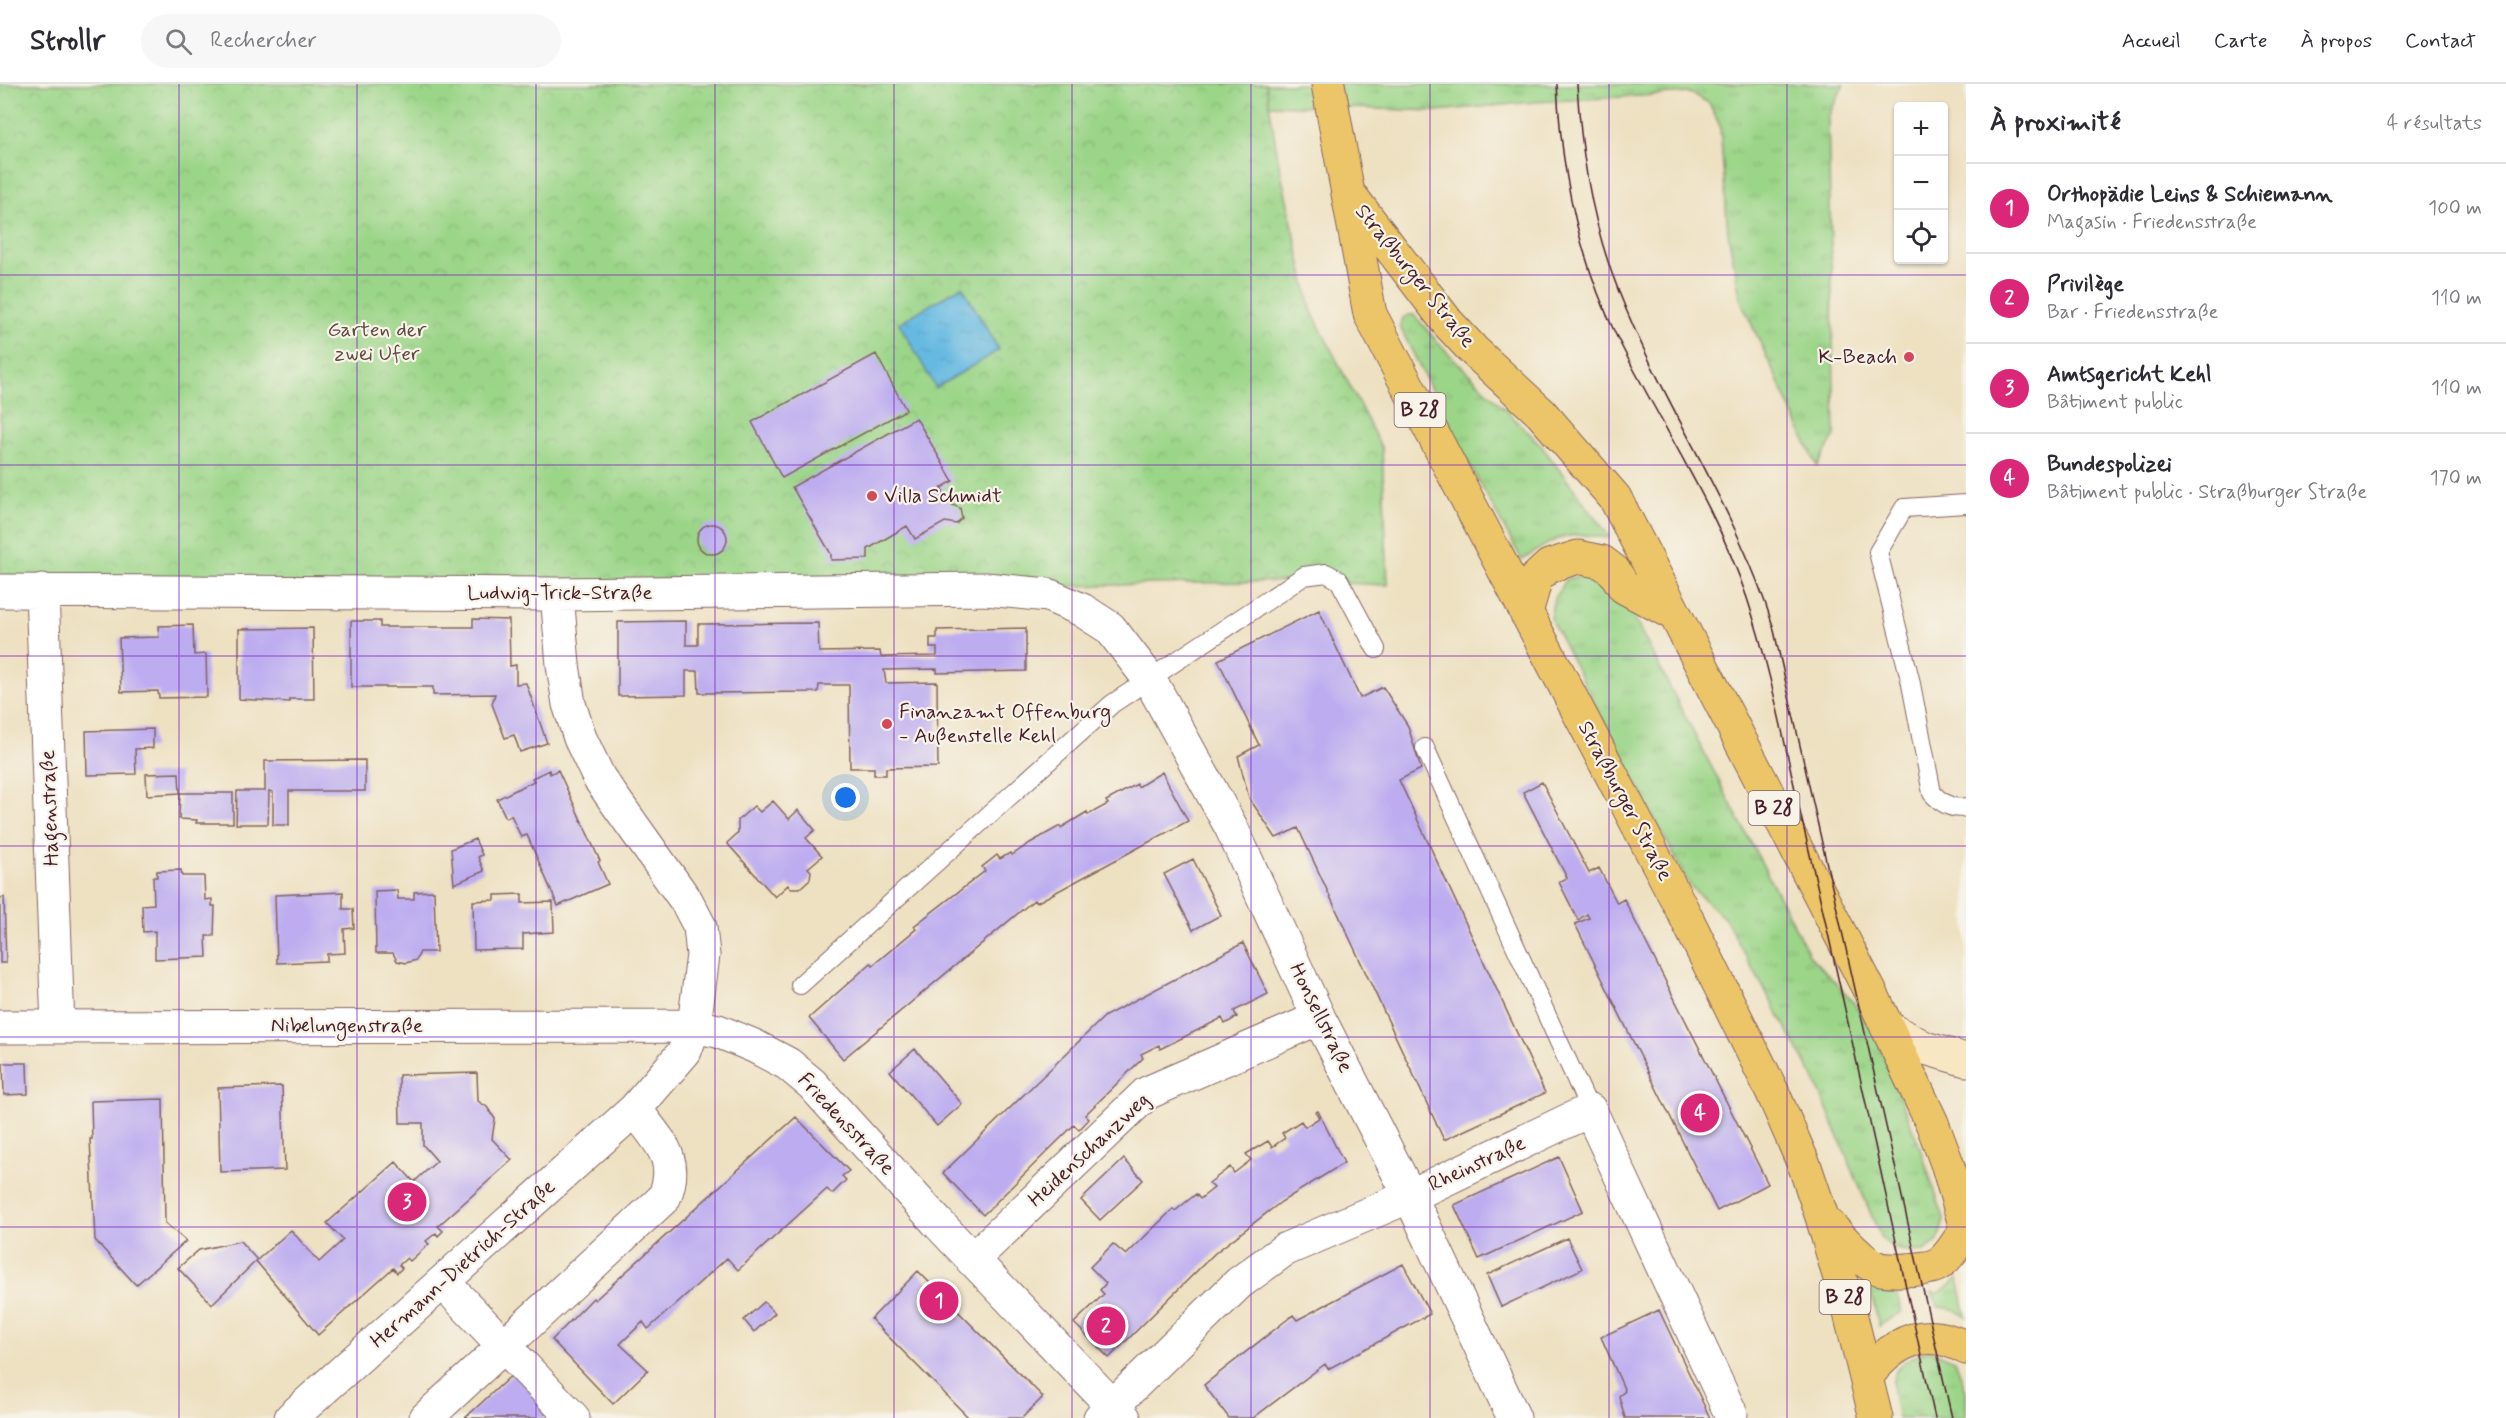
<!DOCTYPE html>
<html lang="fr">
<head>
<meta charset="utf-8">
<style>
  :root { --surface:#fff; --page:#f7f7f7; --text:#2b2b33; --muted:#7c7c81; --line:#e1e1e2; --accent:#db2777 }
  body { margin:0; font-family:Mynerve,sans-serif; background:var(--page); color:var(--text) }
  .controls { position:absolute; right:18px; top:18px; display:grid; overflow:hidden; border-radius:6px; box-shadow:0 2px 4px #0004 }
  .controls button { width:54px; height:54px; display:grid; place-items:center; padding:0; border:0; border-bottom:2px solid var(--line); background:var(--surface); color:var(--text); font:30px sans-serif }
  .you { position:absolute; left:846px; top:714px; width:21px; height:21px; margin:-15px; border:4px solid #fff; border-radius:50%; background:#1a73e8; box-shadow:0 0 0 9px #1a73e833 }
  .badge { display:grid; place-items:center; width:39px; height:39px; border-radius:50%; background:var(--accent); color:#fff; font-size:20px; font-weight:700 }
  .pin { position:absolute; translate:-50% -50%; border:3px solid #fff; box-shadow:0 2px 6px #0006 }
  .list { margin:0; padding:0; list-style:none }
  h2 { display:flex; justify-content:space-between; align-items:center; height:78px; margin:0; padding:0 24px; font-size:26px }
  h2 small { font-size:20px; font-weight:400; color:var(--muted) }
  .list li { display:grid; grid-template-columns:39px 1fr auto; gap:18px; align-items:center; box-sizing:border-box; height:90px; padding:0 24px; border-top:2px solid var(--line) }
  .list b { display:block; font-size:22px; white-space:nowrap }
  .list p { margin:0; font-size:20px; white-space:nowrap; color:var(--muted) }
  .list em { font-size:20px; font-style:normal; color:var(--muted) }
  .icon { flex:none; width:33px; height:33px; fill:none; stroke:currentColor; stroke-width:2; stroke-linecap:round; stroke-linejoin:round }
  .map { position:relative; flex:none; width:1966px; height:1334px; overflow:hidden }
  header { display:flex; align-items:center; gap:36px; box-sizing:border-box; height:84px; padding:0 30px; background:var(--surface); border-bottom:2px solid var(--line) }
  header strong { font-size:28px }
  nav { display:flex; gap:33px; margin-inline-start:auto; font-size:21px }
  .search { width:420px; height:54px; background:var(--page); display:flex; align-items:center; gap:15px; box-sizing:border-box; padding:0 21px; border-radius:33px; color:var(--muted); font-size:22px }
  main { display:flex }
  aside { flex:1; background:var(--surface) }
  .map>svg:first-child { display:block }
</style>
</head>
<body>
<header>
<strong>Strollr</strong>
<div class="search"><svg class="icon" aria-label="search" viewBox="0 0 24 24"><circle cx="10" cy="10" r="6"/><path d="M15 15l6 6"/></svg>Rechercher</div>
<nav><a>Accueil</a><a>Carte</a><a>À propos</a><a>Contact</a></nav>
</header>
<main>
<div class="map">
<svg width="1966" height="1334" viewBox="0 0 1966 1334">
  <defs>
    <pattern id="grass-tufts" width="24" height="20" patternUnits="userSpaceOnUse" patternTransform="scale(1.5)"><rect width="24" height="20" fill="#9bd588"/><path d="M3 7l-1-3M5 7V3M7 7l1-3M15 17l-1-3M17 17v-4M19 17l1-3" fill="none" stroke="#87b676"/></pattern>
    <pattern id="park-crowns" width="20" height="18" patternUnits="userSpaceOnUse" patternTransform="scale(1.5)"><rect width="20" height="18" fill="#9bd588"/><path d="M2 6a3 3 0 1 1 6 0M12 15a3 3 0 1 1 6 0" fill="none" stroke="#87b676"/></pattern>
    <pattern id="water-ripples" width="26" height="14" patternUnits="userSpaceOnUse" patternTransform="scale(1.5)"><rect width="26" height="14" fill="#66bae2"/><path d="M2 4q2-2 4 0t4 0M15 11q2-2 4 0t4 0" fill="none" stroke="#5a9fc2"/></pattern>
  </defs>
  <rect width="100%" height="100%" fill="#f7f3e8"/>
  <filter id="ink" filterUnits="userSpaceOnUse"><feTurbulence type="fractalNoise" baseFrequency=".0167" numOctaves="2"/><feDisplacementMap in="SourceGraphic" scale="12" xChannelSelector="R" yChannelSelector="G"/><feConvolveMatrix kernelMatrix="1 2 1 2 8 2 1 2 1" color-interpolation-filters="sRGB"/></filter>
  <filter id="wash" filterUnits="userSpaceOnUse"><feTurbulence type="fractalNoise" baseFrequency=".008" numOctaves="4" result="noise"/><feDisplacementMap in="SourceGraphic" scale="24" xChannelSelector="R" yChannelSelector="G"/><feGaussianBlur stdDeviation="1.35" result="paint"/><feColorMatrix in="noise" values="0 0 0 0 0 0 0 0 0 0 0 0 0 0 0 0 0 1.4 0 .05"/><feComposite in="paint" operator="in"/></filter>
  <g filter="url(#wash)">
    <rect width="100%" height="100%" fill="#eee1c2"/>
    <path fill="url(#grass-tufts)" stroke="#727a5a" stroke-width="1.5" d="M 1266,0 L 1844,0 L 1828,33 L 1835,351 L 1817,382 L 1741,217 L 1728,149 L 1720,42 L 1709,19 L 1690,9 L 1535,18 L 1436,27 L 1269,21 Z
      M 1408,231 L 1414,231 L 1441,262 L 1540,360 L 1609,452 L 1608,454 C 1565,446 1558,453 1522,476 L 1462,367 L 1404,251 L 1400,242 L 1403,234 Z
      M 1589,490 L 1604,497 L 1624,515 L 1810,872 L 1851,915 L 1876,953 L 1919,1061 L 1944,1135 L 1938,1157 L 1924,1167 L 1906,1168 L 1893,1164 L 1881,1154 L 1814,994 L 1725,835 L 1690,802 L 1550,534 L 1554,514 L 1567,495 Z
      M 1868,1195 L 1897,1211 L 1902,1228 L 1879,1242 Z
      M 1958,1195 L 1966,1233 L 1954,1225 L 1938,1223 L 1932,1208 L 1939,1209 Z
      M 1928,1266 L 1955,1276 L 1966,1307 L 1966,1334 L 1898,1334 C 1889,1294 1887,1282 1928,1266 Z"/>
    <path fill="url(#park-crowns)" stroke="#727a5a" stroke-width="1.5" d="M 0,0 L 1266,0 L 1278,75 L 1311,226 L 1382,365 L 1388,501 L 1293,497 L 361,518 L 0,510 Z"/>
    <path fill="url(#water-ripples)" stroke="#586c86" stroke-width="1.5" d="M 962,202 L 999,266 L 936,304 L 899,239 Z"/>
    <g id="blocks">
      <path fill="#bdadf0" d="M 876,270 L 906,326 L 782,394 L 752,338 Z
        M 916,334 L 953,397 L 941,404 L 950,420 L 960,424 L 962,434 L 956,440 L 945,438 L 915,455 L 907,442 L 868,465 L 868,475 L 831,476 L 831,470 L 792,403 Z
        M697 455a15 15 0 1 1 30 0a15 15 0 1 1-30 0Z
        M 1319,526 L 1360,614 L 1383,603 L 1408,642 L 1421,685 L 1399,696 L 1545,1009 L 1444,1056 L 1298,744 L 1276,754 L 1249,714 L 1238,672 L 1259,661 L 1218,576 Z
        M 473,535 L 509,536 L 510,582 L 516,581 L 516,600 L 526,599 L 547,659 L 520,668 L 514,651 L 505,654 L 492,620 L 495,610 L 433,611 L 433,603 L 351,603 L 351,537 L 380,537 L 380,543 L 473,543 Z
        M 686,537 L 686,561 L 698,561 L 698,540 L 818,539 L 819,568 L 880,567 L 881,573 L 937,572 L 937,564 L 930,564 L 930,554 L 937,554 L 937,546 L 1026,544 L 1026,587 L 937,589 L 937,585 L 884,586 L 886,599 L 937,598 L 938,683 L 886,684 L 886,691 L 874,691 L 874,684 L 850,684 L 849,601 L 819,601 L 818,608 L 699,609 L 698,587 L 686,587 L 686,611 L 618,612 L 618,538 Z
        M 193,541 L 194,571 L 206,570 L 207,613 L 159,614 L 158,607 L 121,608 L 119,554 L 159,553 L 158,542 Z
        M 313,544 L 314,615 L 289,615 L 289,618 L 239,615 L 239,545 Z
        M 153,645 L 153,664 L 135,665 L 136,690 L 87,691 L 86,647 Z
        M 365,676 L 365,707 L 289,707 L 289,741 L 273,741 L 273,708 L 269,707 L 268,740 L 236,740 L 237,707 L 265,707 L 265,677 Z
        M 549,686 L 550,690 L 558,686 L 600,777 L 598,778 L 608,800 L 558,822 L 527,751 L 521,753 L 511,731 L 506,734 L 497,715 L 534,697 L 532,694 Z
        M 1162,688 L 1188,737 L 1036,819 L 1034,816 L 843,975 L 809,934 L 871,879 L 873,881 L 916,845 L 914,842 L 985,787 L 982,783 L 997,771 L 1000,775 L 1010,769 L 1012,771 L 1030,759 L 1060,742 L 1061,744 L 1087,728 L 1088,731 L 1108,720 L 1106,717 L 1137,700 L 1138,703 Z
        M 179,689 L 180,709 L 147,711 L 146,690 Z
        M 1542,698 L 1589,789 L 1599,784 L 1617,819 L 1624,815 L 1768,1100 L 1717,1127 L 1575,840 L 1589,834 L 1587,830 L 1578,836 L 1559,798 L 1567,794 L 1523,708 Z
        M 180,709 L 233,709 L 233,739 L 196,739 L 197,736 L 179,735 Z
        M 773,717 L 789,735 L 798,726 L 815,746 L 806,754 L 822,772 L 808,784 L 811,787 L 810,795 L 800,804 L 791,804 L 788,801 L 775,813 L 727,759 L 738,749 L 738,736 L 754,722 L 760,728 Z
        M 475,755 L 482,771 L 478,773 L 484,787 L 454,800 L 451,765 Z
        M 1193,775 L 1221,831 L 1193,846 L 1164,790 Z
        M 181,786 L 182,792 L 204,792 L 205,816 L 212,815 L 212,822 L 215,822 L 214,852 L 206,852 L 207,873 L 155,875 L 155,847 L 143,848 L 142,821 L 154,820 L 153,793 L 157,793 L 157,787 Z
        M 397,806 L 398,815 L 414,815 L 414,808 L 434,807 L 436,868 L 420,868 L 416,876 L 406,879 L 397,877 L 393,869 L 376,869 L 375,807 Z
        M 343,808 L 343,825 L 353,825 L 354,844 L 344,845 L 345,869 L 327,870 L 327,877 L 277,879 L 275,811 Z
        M 522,810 L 522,819 L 553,818 L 554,848 L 523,850 L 523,865 L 474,866 L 473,817 L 495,816 L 495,811 Z
        M 4,813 L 6,879 L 0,879 L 0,814 Z
        M 1243,859 L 1268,910 L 1234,927 L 1237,933 L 1225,940 L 1222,934 L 1160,965 L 1159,961 L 1141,970 L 1143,974 L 1085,1031 L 1089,1035 L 1079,1046 L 1074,1041 L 983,1131 L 943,1089 L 1105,932 Z
        M 915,965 L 962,1020 L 937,1042 L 890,987 Z
        M 3,979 L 27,979 L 28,1010 L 4,1011 Z
        M 477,989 L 478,1017 L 487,1023 L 495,1035 L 492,1055 L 512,1076 L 438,1142 L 443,1147 L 438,1152 L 436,1149 L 426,1157 L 429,1160 L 410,1177 L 407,1174 L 399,1181 L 402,1184 L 397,1189 L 393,1184 L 318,1251 L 256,1177 L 291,1146 L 319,1178 L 343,1156 L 327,1139 L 396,1078 L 414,1098 L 437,1077 L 423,1061 L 423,1039 L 400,1039 L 399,991 Z
        M 282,1002 L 285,1086 L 220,1088 L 218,1004 Z
        M 163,1015 L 165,1139 L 186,1157 L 136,1201 L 95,1156 L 90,1055 L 92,1055 L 91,1017 Z
        M 1318,1027 L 1344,1079 L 1281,1118 L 1215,1169 L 1109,1274 L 1074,1239 L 1104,1210 L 1100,1206 L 1106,1199 L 1090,1183 L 1113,1160 L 1126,1171 L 1173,1125 L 1175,1127 L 1196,1110 L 1200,1115 L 1214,1104 L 1209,1099 L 1230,1083 L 1234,1089 L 1251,1076 L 1246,1070 L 1268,1057 L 1272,1063 L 1285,1054 L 1282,1049 L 1301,1037 L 1305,1043 L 1319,1034 L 1316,1028 Z
        M 796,1033 L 849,1087 L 842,1092 L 846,1096 L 832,1110 L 827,1105 L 738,1186 L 727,1174 L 648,1245 L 643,1238 L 620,1260 L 648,1286 L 613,1320 L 552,1256 L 593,1214 L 595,1216 Z
        M 1559,1073 L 1583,1127 L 1479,1175 L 1454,1121 Z
        M 1124,1075 L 1143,1096 L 1100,1136 L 1081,1116 Z
        M 1567,1154 L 1582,1185 L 1501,1223 L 1487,1191 Z
        M 240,1157 L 257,1176 L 212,1220 L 178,1184 L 199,1166 Z
        M 1403,1180 L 1430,1230 L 1328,1285 L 1325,1280 L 1253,1334 L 1229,1334 L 1204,1301 L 1293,1231 L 1297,1236 Z
        M 918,1187 L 1043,1313 L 1022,1334 L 969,1334 L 871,1235 Z
        M 764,1218 L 775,1229 L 754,1248 L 744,1236 Z
        M 1659,1226 L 1710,1334 L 1625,1334 L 1619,1312 L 1625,1307 L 1601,1253 Z
        M 516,1287 L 554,1334 L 465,1334 Z"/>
    </g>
  </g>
  <g filter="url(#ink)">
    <use href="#blocks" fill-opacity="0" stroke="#836360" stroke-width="1.5"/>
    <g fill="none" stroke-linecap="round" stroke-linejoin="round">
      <defs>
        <path id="lane" d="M 1966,420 L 1904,424 L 1878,468 L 1910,595 L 1932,709 C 1941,719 1952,726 1966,723
          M 1425,664 L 1590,1026
          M 800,901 L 1112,620 L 1304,492 L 1326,489 L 1339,496 L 1376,565"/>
        <path id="street" d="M 42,506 L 58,943
          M 0,507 L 557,510 L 986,505 L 1048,511 L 1082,526 L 1110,544 L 1150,596 L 1231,743 L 1319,934 L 1410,1112 L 1514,1334
          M 0,943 L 694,942 L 718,947 L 754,962 L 788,980 L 812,1000 L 937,1138 L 1124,1334
          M 972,1176 L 1147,1009 L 1319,934
          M 443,1198 L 573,1334
          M 291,1334 L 635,1025 L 685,967 L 694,942 L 703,871 L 700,843 L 687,818 L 599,694 L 580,654 L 569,620 L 563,581 L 557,510
          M 426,1334 L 664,1114 C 681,1074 658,1057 635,1025
          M 1100,1334 L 1239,1199 L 1284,1166 L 1410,1112 L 1590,1026 L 1731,1330"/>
        <path id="secondary" d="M 1887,943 L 1925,964 L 1966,976"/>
        <path id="primary" d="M 1328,0 L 1370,230 L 1685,831 L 1772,1007 L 1805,1083 L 1822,1133 L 1850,1229 L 1876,1334
          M 1353,115 L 1448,239 L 1473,266 L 1541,329 L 1615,414 L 1875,917 L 1932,1039 L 1948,1082 L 1966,1144
          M 1526,529 L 1536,494 L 1549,482 L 1578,473 L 1602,478 L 1614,487 L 1624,503 L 1674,530
          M 1825,1137 C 1838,1150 1860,1177 1877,1184 C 1886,1188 1928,1186 1937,1181 C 1949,1174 1959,1156 1966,1145
          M 1866,1293 C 1893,1258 1924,1241 1966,1264"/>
      </defs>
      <use href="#lane" stroke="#836360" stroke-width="20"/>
      <use href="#street" stroke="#836360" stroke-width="35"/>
      <use href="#secondary" stroke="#836360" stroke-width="35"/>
      <use href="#primary" stroke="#836360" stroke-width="35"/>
      <use href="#lane" stroke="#fff" stroke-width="18"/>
      <use href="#street" stroke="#fff" stroke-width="33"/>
      <use href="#secondary" stroke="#f7e8c3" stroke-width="33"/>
      <use href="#primary" stroke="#ecc569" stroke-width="33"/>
      <path stroke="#4a1f2b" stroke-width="1.5" d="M 1557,0 C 1561,87 1578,172 1616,251 C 1659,338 1716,421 1747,514 C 1772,589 1786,669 1804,745 C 1850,941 1891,1138 1935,1334
        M 1577,0 C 1581,72 1592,141 1619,208 C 1664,323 1736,423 1773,542 L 1952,1334"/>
    </g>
  </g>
  <path fill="none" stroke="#7b2cbf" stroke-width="1.5" stroke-opacity="0.55" d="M 179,0 L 179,1334M 357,0 L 357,1334M 536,0 L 536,1334M 715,0 L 715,1334M 894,0 L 894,1334M 1072,0 L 1072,1334M 1251,0 L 1251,1334M 1430,0 L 1430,1334M 1609,0 L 1609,1334M 1787,0 L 1787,1334M 0,191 L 1966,191M 0,381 L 1966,381M 0,572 L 1966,572M 0,762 L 1966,762M 0,953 L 1966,953M 0,1143 L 1966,1143"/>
  <g fill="#d1495b" stroke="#f7f3e8" stroke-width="2">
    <circle cx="1909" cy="273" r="6"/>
    <circle cx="872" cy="412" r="6"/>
    <circle cx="887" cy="640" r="6"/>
  </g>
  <g text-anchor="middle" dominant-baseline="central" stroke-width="4.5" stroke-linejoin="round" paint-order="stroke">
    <g fill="#f7f3e8" stroke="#7e5f64" stroke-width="1.5">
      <rect x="1394.5" y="309" width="51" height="34" rx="4.5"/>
      <rect x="1748.5" y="707" width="51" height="34" rx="4.5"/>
      <rect x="1819.5" y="1196" width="51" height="34" rx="4.5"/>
    </g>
    <g font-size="20" font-weight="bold" fill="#4a1f2b">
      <text x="1420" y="326">B 28</text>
      <text x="1774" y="724">B 28</text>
      <text x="1845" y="1213">B 28</text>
    </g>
    <g font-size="21" fill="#4a1f2b" stroke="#f7f3e8">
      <text transform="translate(1415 192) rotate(51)">Straßburger Straße</text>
      <text x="560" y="509">Ludwig-Trick-Straße</text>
      <text transform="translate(1625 717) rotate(62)">Straßburger Straße</text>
      <text transform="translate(50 724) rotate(-92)">Hagenstraße</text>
      <text transform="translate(1321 934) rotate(64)">Honsellstraße</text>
      <text x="347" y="942">Nibelungenstraße</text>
      <text transform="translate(846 1040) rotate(47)">Friedensstraße</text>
      <text transform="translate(1089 1066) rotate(-43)">Heidenschanzweg</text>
      <text transform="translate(1477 1080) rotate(-25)">Rheinstraße</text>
      <text transform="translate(463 1180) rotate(-42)">Hermann-Dietrich-Straße</text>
    </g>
    <g font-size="21" fill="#5e4c42" stroke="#f7f3e8">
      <text x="377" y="246">Garten der<tspan x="377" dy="24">zwei Ufer</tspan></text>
    </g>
    <g font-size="21" fill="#4a1f2b" stroke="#f7f3e8" text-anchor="start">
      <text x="1897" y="273" text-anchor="end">K-Beach</text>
      <text x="884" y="412">Villa Schmidt</text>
      <text x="899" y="628">Finanzamt Offenburg<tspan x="899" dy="24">- Außenstelle Kehl</tspan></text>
    </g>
  </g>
</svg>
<div class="controls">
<button>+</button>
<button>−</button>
<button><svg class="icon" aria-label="locate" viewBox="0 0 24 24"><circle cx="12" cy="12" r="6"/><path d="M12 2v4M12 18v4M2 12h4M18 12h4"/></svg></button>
</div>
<div class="you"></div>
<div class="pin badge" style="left:939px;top:1217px">1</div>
<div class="pin badge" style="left:1106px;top:1242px">2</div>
<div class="pin badge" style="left:407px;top:1118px">3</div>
<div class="pin badge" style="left:1700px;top:1029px">4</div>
</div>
<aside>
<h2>À proximité<small>4 résultats</small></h2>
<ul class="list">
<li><span class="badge">1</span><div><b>Orthopädie Leins &amp; Schiemann</b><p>Magasin · Friedensstraße</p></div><em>100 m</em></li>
<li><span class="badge">2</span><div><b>Privilège</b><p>Bar · Friedensstraße</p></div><em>110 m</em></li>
<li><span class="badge">3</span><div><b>Amtsgericht Kehl</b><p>Bâtiment public</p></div><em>110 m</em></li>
<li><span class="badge">4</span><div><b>Bundespolizei</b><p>Bâtiment public · Straßburger Straße</p></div><em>170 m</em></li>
</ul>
</aside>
</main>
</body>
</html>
